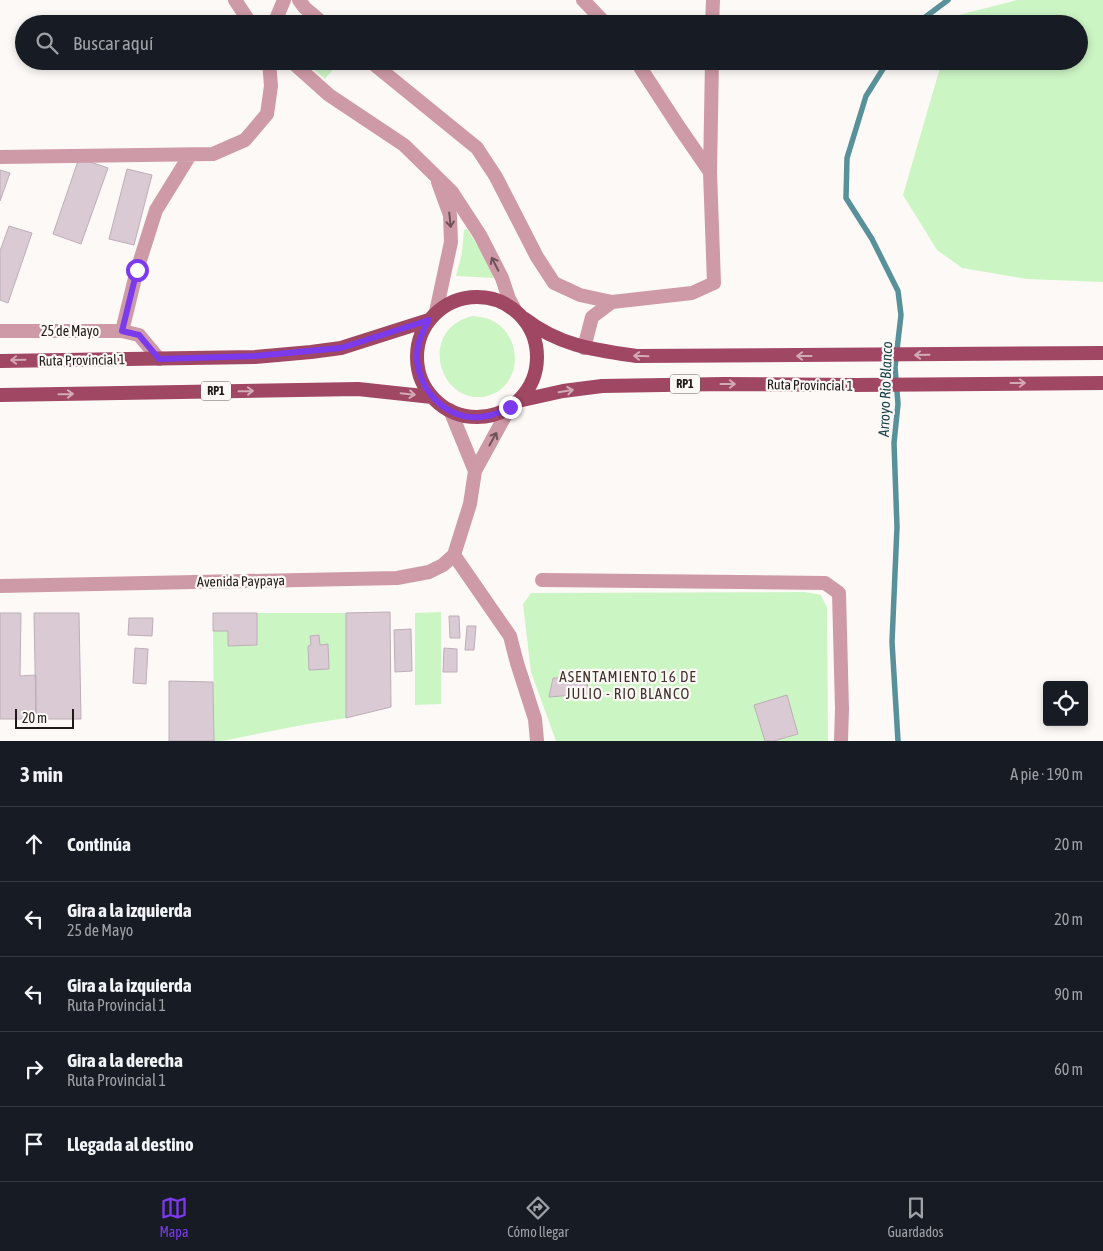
<!DOCTYPE html>
<html lang="es">
<head>
<meta charset="utf-8">
<style>
  :root { --surface:#171b24; --page:#20242c; --text:#f1f3f6; --muted:#9ea1a6; --line:#363941; --accent:#7c3aed }
  body { margin:0; font-family:"Asap Condensed",sans-serif; background:var(--page); color:var(--text) }
  .controls { position:absolute; right:15px; bottom:15px; display:grid; overflow:hidden; border-radius:5px; box-shadow:0 2px 8px #0003 }
  .controls button { width:45px; height:45px; display:grid; place-items:center; padding:0; border:0; border-bottom:1px solid var(--line); background:var(--surface); color:var(--text); font:25px sans-serif }
  .scale { position:absolute; left:15px; bottom:12px; width:59px; box-sizing:border-box; padding-left:5px; border:2px solid #201a18; border-top:0; font-size:14px; line-height:18px; white-space:nowrap; color:#201a18; -webkit-text-stroke:4px #fdf9f7; paint-order:stroke }
  .stop { position:absolute; width:15px; height:15px; margin:-11px; border:4px solid #7c3aed; border-radius:50%; background:#fff }
  .stop.end { background:#7c3aed; border-color:#fff; box-shadow:0 1px 5px #0008 }
  .list { margin:0; padding:0; list-style:none }
  h2 { display:flex; justify-content:space-between; align-items:center; height:65px; margin:0; padding:0 20px; font-size:21px }
  h2 small { font-size:16px; font-weight:400; color:var(--muted) }
  .list li { display:grid; grid-template-columns:32px 1fr auto; gap:15px; align-items:center; box-sizing:border-box; height:75px; padding:0 20px; border-top:1px solid var(--line) }
  .list b { display:block; font-size:19px; white-space:nowrap }
  .list p { margin:0; font-size:16px; white-space:nowrap; color:var(--muted) }
  .list em { font-size:16px; font-style:normal; color:var(--muted) }
  .icon { flex:none; width:28px; height:28px; fill:none; stroke:currentColor; stroke-width:2; stroke-linecap:round; stroke-linejoin:round }
  .map { position:relative; flex:none; width:1103px; height:741px; overflow:hidden }
  .search { position:absolute; background:var(--surface); box-shadow:0 2px 8px #0003; left:15px; right:15px; top:15px; height:55px; display:flex; align-items:center; gap:12px; box-sizing:border-box; padding:0 18px; border-radius:28px; color:var(--muted); font-size:19px }
  .sheet { height:440px; background:var(--surface) }
  nav { display:flex; justify-content:space-around; align-items:center; box-sizing:border-box; height:70px; border-top:1px solid var(--line); background:var(--surface); font-size:14px; color:var(--muted) }
  nav a { display:grid; justify-items:center; gap:2px }
  nav .on { color:var(--accent) }
  .map>svg:first-child { display:block }
</style>
</head>
<body>
<div class="map">
<svg width="1103" height="741" viewBox="0 0 1103 741">
  <rect width="100%" height="100%" fill="#fdf9f7"/>
  <path fill="#ccf5c4" fill-rule="evenodd" d="M 1017,0 L 1103,0 L 1103,282 L 1027,279 L 962,268 L 937,250 L 903,195 L 942,61 L 1079,61 L 1079,24 L 953,24 L 955,16 Z
    M 304,61 L 340,61 L 325,79 Z
    M 467,229 L 481,251 L 494,278 L 456,276 L 462,253 L 464,230 Z
    M 473,316 C 481,317 489,318 495,322 C 514,333 521,361 509,380 C 503,390 493,396 481,397 C 437,400 419,328 473,316 Z
    M 805,592 L 821,595 L 827,608 L 828,741 L 556,741 L 531,672 L 523,604 L 531,593 ZM 587,677 L 588,694 L 549,697 L 553,678 Z
    M 441,612 L 441,704 L 415,705 L 415,613 Z
    M 257,613 L 346,613 L 346,718 L 302,725 L 222,741 L 214,741 L 213,631 L 228,631 L 229,646 L 257,645 Z"/>
  <g fill="none" stroke-linecap="round" stroke-linejoin="round">
    <path stroke="#59919a" stroke-width="5.5" d="M 916,24 L 948,0
      M 888,61 L 866,96 L 847,158 L 846,198 L 872,239 L 898,291 L 901,315 L 895,367 L 898,404 L 894,443 L 897,527 L 892,642 L 898,741"/>
  </g>
  <path fill="#d9cad4" stroke="#bdaeb8" d="M 79,158 L 108,168 L 81,244 L 53,234 Z
    M 127,169 L 152,175 L 134,245 L 109,239 Z
    M 0,170 L 10,173 L 0,201 Z
    M 9,226 L 32,233 L 8,303 L 0,300 L 0,251 Z
    M 390,612 L 391,707 L 346,718 L 346,613 Z
    M 0,613 L 21,613 L 20,676 L 36,675 L 36,719 L 0,719 Z
    M 34,613 L 79,613 L 81,719 L 36,719 Z
    M 213,613 L 257,613 L 257,645 L 228,646 L 228,631 L 213,631 Z
    M 449,616 L 459,616 L 460,638 L 450,638 Z
    M 129,618 L 153,618 L 152,636 L 128,635 Z
    M 467,626 L 476,626 L 474,650 L 465,650 Z
    M 411,629 L 412,671 L 395,672 L 394,630 Z
    M 319,635 L 320,645 L 328,644 L 329,669 L 309,670 L 308,646 L 311,645 L 310,636 Z
    M 135,648 L 148,649 L 146,684 L 133,683 Z
    M 444,648 L 457,649 L 457,672 L 443,672 Z
    M 587,677 L 588,694 L 549,697 L 553,678 Z
    M 169,681 L 213,682 L 214,741 L 169,741 Z
    M 787,695 L 798,734 L 774,741 L 765,741 L 754,705 Z"/>
  <g fill="none" stroke-linecap="round" stroke-linejoin="round">
    <path stroke="#ce9aa7" stroke-width="14" d="M 299,0 L 305,8 L 324,24
      M 583,0 L 606,24
      M 274,24 L 284,0
      M 712,24 L 713,0
      M 370,61 L 477,148 L 496,177 L 537,257 L 554,283 L 580,295 L 612,302
      M 636,61 L 679,127 L 710,172
      M 0,157 L 213,154 L 245,140 L 267,114 L 271,86 L 269,61
      M 0,331 L 122,331 L 139,335 L 159,359
      M 122,331 L 137,270 L 156,210 L 190,155
      M 584,348 L 592,317 L 612,302 L 692,293 L 714,283 L 710,172 L 712,61
      M 450,410 L 475,471
      M 454,555 L 510,636 L 517,663 L 535,719 L 537,741
      M 542,580 L 825,583 L 839,593 L 842,709 L 841,741
      M 0,586 L 397,578 L 429,572 L 443,565 L 454,555 L 470,504 L 475,471 L 510,407"/>
    <path stroke="#ce9aa7" stroke-width="14" d="M 235,0 L 251,24
      M 291,61 L 329,95 L 404,145 L 452,192 L 480,235 L 502,278 L 509,299 L 514,308
      M 436,312 L 451,242 L 450,215 L 438,182"/>
    <path stroke="#a04764" stroke-width="14" d="M417 357a60 60 0 1 1 120 0a60 60 0 1 1-120 0Z
      M 525,319 C 560,346 595,350 637,356 L 1103,353
      M 0,361 L 255,357 L 311,352 L 341,348 L 429,320
      M 0,395 L 358,389 L 432,397
      M 518,401 L 563,391 L 602,386 L 724,384 L 854,385 L 1103,383"/>
  </g>
  <defs><path id="oneway-shaft" d="M-6 0H5M1.5-3L5.5 0L1.5 3" fill="none" stroke-width="1.6" stroke-linecap="round" stroke-linejoin="round" transform="scale(1.25)"/></defs>
  <g stroke="#6e5458">
    <use href="#oneway-shaft" transform="translate(450 220) rotate(84)"/>
    <use href="#oneway-shaft" transform="translate(495 264) rotate(-117)"/>
    <use href="#oneway-shaft" transform="translate(493 439) rotate(-61)"/>
  </g>
  <g stroke="#d3a9b5">
    <use href="#oneway-shaft" transform="translate(922 355) rotate(179)"/>
    <use href="#oneway-shaft" transform="translate(641 356) rotate(-178)"/>
    <use href="#oneway-shaft" transform="translate(804 356) rotate(180)"/>
    <use href="#oneway-shaft" transform="translate(18 360) rotate(179)"/>
    <use href="#oneway-shaft" transform="translate(1018 383)"/>
    <use href="#oneway-shaft" transform="translate(728 384)"/>
    <use href="#oneway-shaft" transform="translate(246 391) rotate(-1)"/>
    <use href="#oneway-shaft" transform="translate(566 391) rotate(-9)"/>
    <use href="#oneway-shaft" transform="translate(66 394) rotate(-1)"/>
    <use href="#oneway-shaft" transform="translate(408 394) rotate(6)"/>
  </g>
  <g fill="none" stroke-linecap="round" stroke-linejoin="round">
    <path stroke="#7c3aed" stroke-width="6" d="M 137,270 L 122,331 L 139,335 L 159,359 L 255,356 L 341,348 L 429,320 C 423,330 418,340 417,352 C 415,387 445,421 481,417 C 492,416 501,412 510,407"/>
  </g>
  <g text-anchor="middle" dominant-baseline="central" stroke-width="4.5" stroke-linejoin="round" paint-order="stroke">
    <g fill="#fdf9f7" stroke="#625d5b" stroke-width="1">
      <rect x="670" y="374.5" width="30" height="19" rx="4"/>
      <rect x="201" y="381.5" width="30" height="19" rx="4"/>
    </g>
    <g font-size="12" font-weight="bold" fill="#201a18">
      <text x="685" y="384">RP1</text>
      <text x="216" y="391">RP1</text>
    </g>
    <g font-size="14" fill="#201a18" stroke="#fdf9f7">
      <text x="70" y="331">25 de Mayo</text>
      <text transform="translate(82 360) rotate(-1)">Ruta Provincial 1</text>
      <text transform="translate(810 385) rotate(1)">Ruta Provincial 1</text>
      <text transform="translate(241 581) rotate(-1)">Avenida Paypaya</text>
    </g>
    <g font-size="15" font-style="italic" fill="#1a4148" stroke="#fdf9f7">
      <text transform="translate(885 389) rotate(-88)">Arroyo Rio Blanco</text>
    </g>
    <g font-size="15" letter-spacing="1" fill="#40332d" stroke="#fdf9f7">
      <text x="628" y="676">ASENTAMIENTO 16 DE<tspan x="628" dy="17">JULIO - RIO BLANCO</tspan></text>
    </g>
  </g>
</svg>
<div class="controls">
<button><svg class="icon" aria-label="locate" viewBox="0 0 24 24"><circle cx="12" cy="12" r="6"/><path d="M12 2v4M12 18v4M2 12h4M18 12h4"/></svg></button>
</div>
<div class="scale">20 m</div>
<div class="stop" style="left:137px;top:270px"></div>
<div class="stop end" style="left:510px;top:407px"></div>
<div class="search"><svg class="icon" aria-label="search" viewBox="0 0 24 24"><circle cx="10" cy="10" r="6"/><path d="M15 15l6 6"/></svg>Buscar aquí</div>
</div>
<section class="sheet">
<h2>3 min<small>A pie · 190 m</small></h2>
<ul class="list">
<li><svg class="icon" aria-label="ahead" viewBox="0 0 24 24"><path d="M12 20V5M6 11l6-6 6 6"/></svg><div><b>Continúa</b></div><em>20 m</em></li>
<li><svg class="icon" aria-label="left" viewBox="0 0 24 24"><path d="M17 20v-9H6M10 6l-5 5 5 5"/></svg><div><b>Gira a la izquierda</b><p>25 de Mayo</p></div><em>20 m</em></li>
<li><svg class="icon" aria-label="left" viewBox="0 0 24 24"><path d="M17 20v-9H6M10 6l-5 5 5 5"/></svg><div><b>Gira a la izquierda</b><p>Ruta Provincial 1</p></div><em>90 m</em></li>
<li><svg class="icon" aria-label="right" viewBox="0 0 24 24"><path d="M7 20v-9h11M14 6l5 5-5 5"/></svg><div><b>Gira a la derecha</b><p>Ruta Provincial 1</p></div><em>60 m</em></li>
<li><svg class="icon" aria-label="arrive" viewBox="0 0 24 24"><path d="M6 21V4h12l-3 4 3 4H6"/></svg><div><b>Llegada al destino</b></div></li>
</ul>
</section>
<nav>
<a class="on"><svg class="icon" aria-label="map" viewBox="0 0 24 24"><path d="M3 6l6-2 6 2 6-2v14l-6 2-6-2-6 2zM9 4v14M15 6v14"/></svg>Mapa</a>
<a><svg class="icon" aria-label="directions" viewBox="0 0 24 24"><path d="M12 3l9 9-9 9-9-9zM9 14v-3h6M13 9l2 2-2 2"/></svg>Cómo llegar</a>
<a><svg class="icon" aria-label="saved" viewBox="0 0 24 24"><path d="M7 4h10v16l-5-4-5 4z"/></svg>Guardados</a>
</nav>
</body>
</html>
